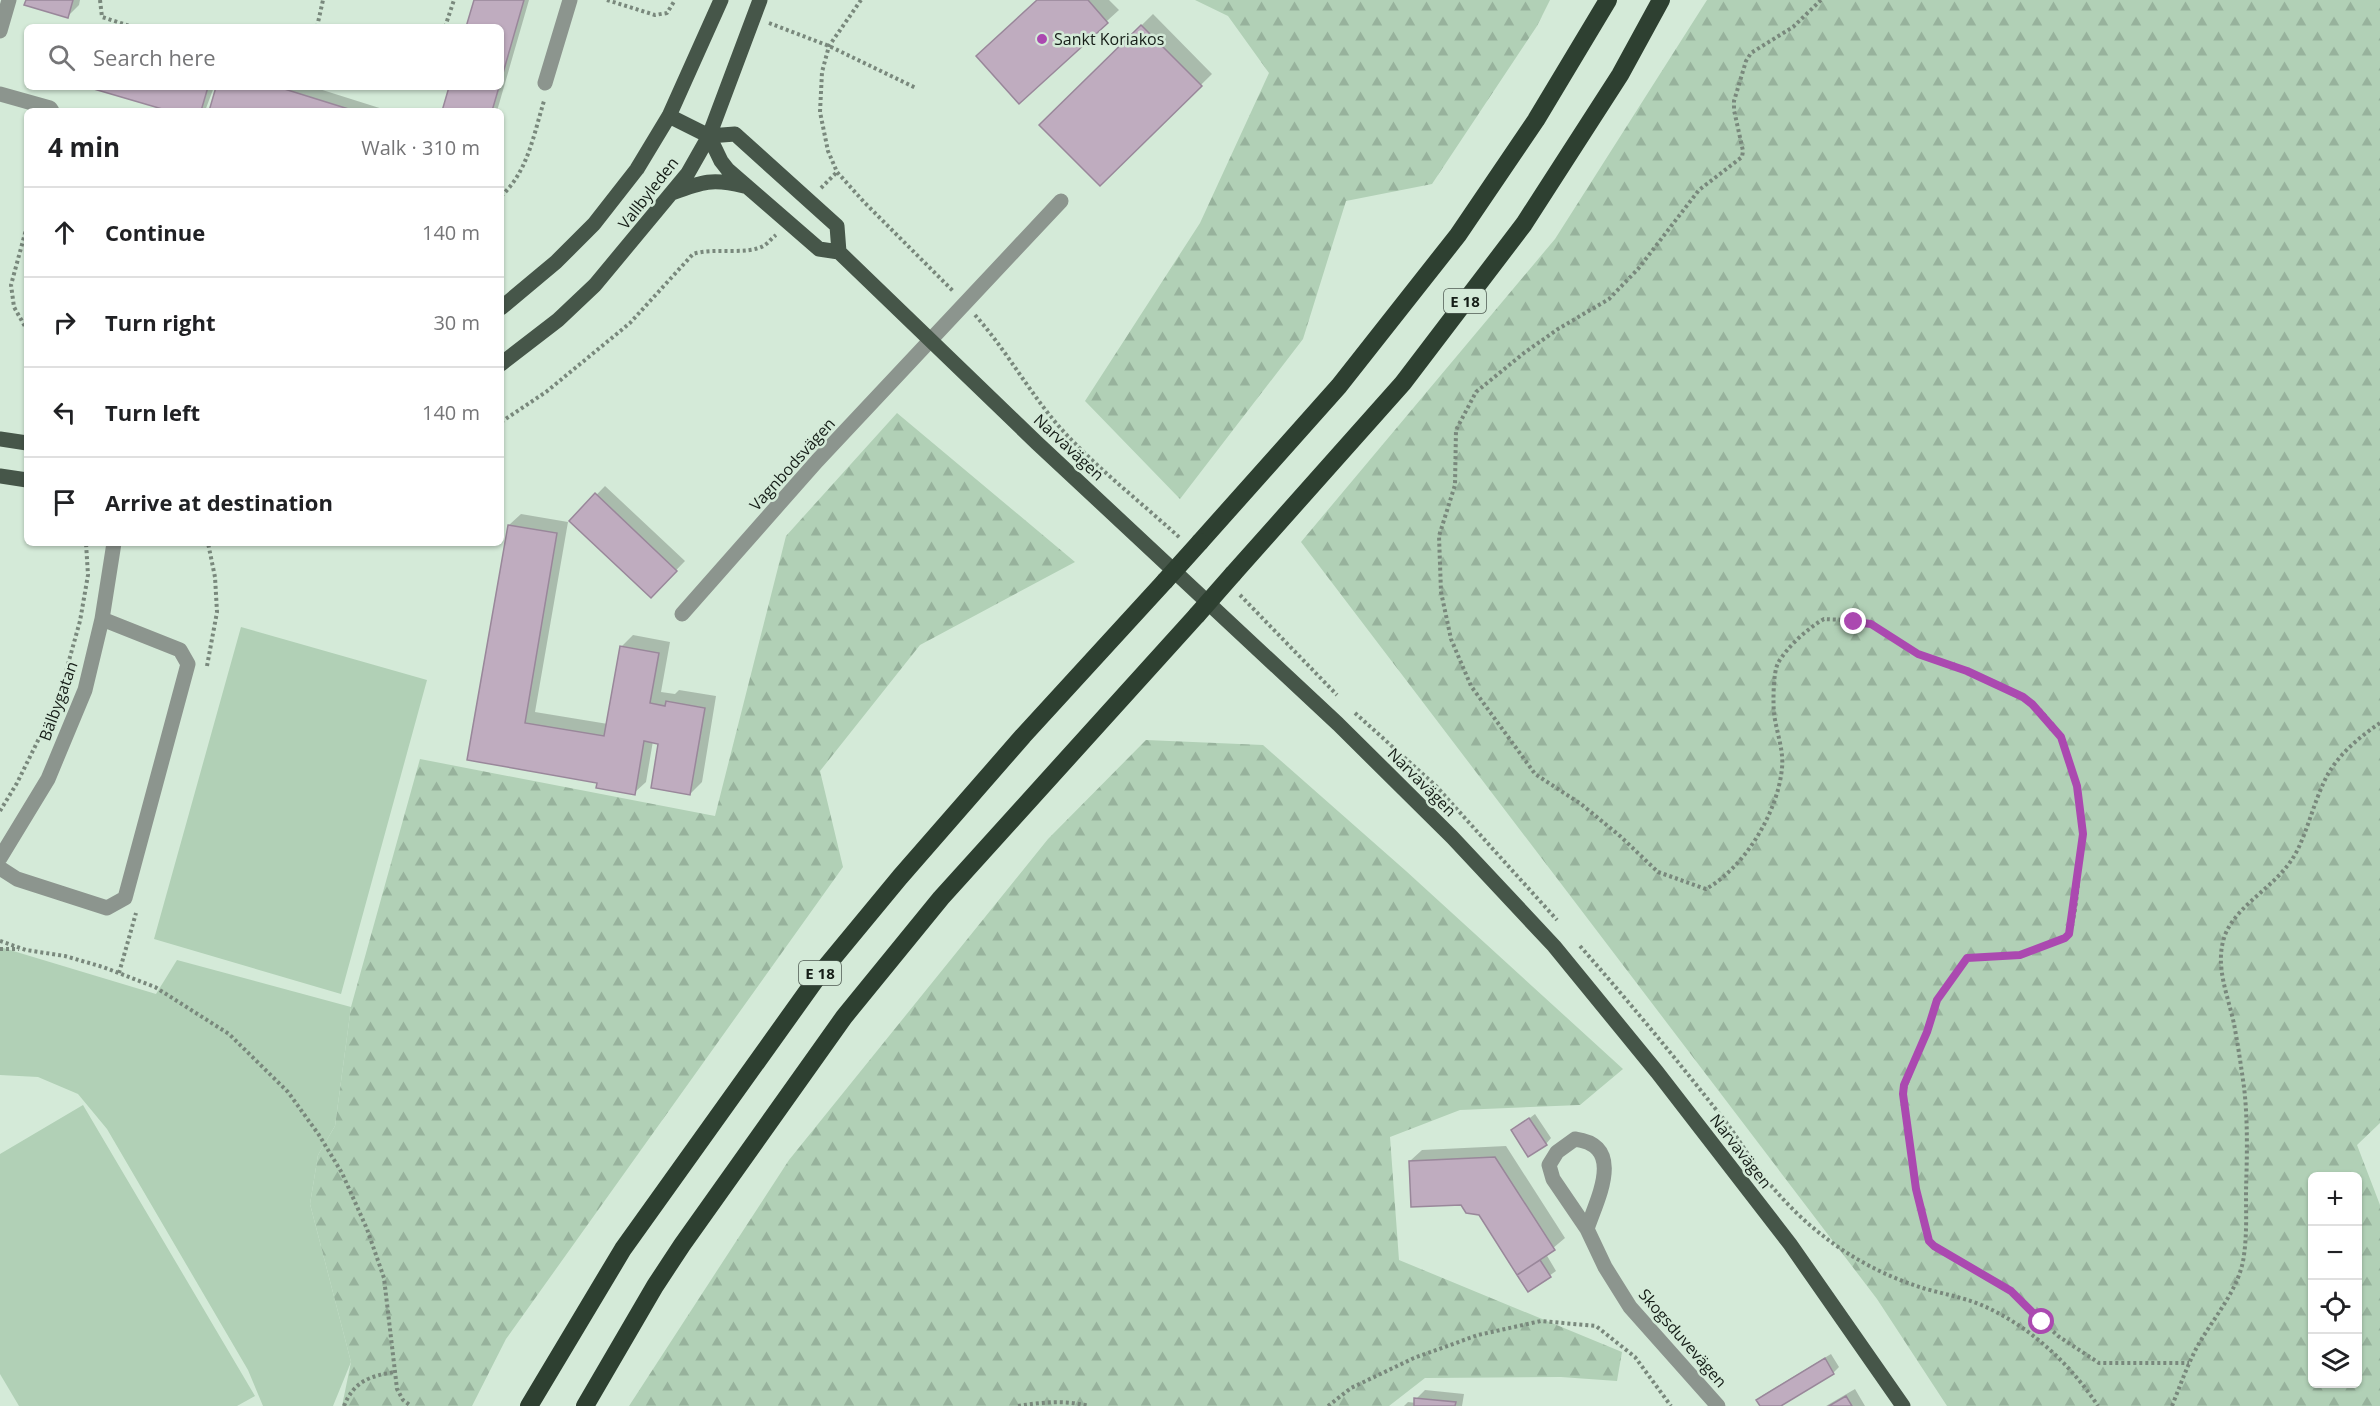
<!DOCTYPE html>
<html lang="en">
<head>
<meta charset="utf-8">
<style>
  :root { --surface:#fff; --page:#f2f2f2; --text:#202124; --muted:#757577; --line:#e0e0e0 }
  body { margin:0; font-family:"Open Sans",sans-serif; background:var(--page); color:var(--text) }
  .controls { position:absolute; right:18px; bottom:18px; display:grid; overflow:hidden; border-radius:9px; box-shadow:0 2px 4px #0004 }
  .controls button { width:54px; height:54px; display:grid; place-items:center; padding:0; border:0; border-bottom:2px solid var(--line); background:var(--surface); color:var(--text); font:30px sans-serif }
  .stop { position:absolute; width:18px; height:18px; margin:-14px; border:4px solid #ab49b0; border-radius:50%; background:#fff }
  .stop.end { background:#ab49b0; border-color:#fff; box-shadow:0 2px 6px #0008 }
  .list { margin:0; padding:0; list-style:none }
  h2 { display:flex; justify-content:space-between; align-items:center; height:78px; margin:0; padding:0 24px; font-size:26px }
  h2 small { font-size:20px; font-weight:400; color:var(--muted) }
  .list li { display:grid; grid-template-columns:39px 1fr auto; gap:18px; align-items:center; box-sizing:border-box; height:90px; padding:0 24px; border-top:2px solid var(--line) }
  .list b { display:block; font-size:22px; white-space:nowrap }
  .list em { font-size:20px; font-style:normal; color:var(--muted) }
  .icon { flex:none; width:33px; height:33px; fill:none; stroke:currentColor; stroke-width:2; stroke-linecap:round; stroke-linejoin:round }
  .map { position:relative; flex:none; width:2380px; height:1406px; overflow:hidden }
  .search { position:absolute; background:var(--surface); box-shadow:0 2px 4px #0004; left:24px; top:24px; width:480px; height:66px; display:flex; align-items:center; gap:15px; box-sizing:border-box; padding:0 21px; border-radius:9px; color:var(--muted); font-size:22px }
  .panel { position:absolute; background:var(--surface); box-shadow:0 2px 4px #0004; left:24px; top:108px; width:480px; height:438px; border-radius:9px }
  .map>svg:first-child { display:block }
</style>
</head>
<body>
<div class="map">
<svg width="2380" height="1406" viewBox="0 0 2380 1406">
  <defs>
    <pattern id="forest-firs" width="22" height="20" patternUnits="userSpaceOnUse" patternTransform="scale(1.5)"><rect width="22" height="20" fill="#b1d0b6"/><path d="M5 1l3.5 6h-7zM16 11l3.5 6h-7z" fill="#97b29c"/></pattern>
  </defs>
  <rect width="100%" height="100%" fill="#d4ead8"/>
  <path fill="#b1d0b6" d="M 241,627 L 427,680 L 341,994 L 154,939 Z
    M 0,947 L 156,994 L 177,960 L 351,1007 L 335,1126 L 318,1155 L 310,1204 L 351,1362 L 333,1406 L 263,1406 L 248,1370 L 107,1129 L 78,1094 L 38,1077 L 0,1075 Z
    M 83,1105 L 255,1396 L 237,1406 L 19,1406 L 0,1374 L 0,1154 Z"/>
  <path fill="url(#forest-firs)" fill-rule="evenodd" d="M 1195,0 L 1550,0 L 1537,26 L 1432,184 L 1346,201 L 1303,339 L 1180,499 L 1085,401 L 1200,223 L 1269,73 L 1228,16 Z
    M 1707,0 L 2380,0 L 2380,1123 L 2357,1145 L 2380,1205 L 2380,1406 L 1947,1406 L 1877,1299 L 1301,542 L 1555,239 ZM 2358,1176 L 2358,1384 L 2312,1384 L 2312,1176 Z
    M 897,413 L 1075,562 L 920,645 L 820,771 L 843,867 L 506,1339 L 472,1406 L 342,1406 L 351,1362 L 310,1204 L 318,1155 L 335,1126 L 351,1007 L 420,759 L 715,816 L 786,536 Z
    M 1146,740 L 1263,745 L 1406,871 L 1623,1069 L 1580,1105 L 1460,1110 L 1390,1137 L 1399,1260 L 1622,1352 L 1617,1381 L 1561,1377 L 1425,1378 L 1389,1406 L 629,1406 L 789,1160 L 1048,839 Z"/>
  <path fill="#0003" d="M 27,0 L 80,0 L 79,5 L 67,17 Z
    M 475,0 L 529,0 L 497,111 L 444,111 L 451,87 L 501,87 L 501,27 L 468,27 Z
    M 1038,0 L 1109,0 L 1119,10 L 1019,101 Z
    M 1153,14 L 1212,74 L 1100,184 L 1041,125 Z
    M 92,87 L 214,87 L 205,111 L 175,111 Z
    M 218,87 L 313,87 L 389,111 L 210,111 Z
    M 605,486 L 685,561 L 651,596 L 571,521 Z
    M 521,514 L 568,522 L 535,712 L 608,724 L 621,647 L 633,635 L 670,642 L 661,692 L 675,694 L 679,690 L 716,696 L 702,782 L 690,794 L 660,742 L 653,741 L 646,782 L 634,793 L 598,781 L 469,759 L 509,525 Z
    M 1535,1114 L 1551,1138 L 1546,1144 L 1513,1131 Z
    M 1506,1146 L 1565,1238 L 1546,1254 L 1556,1271 L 1529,1290 L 1479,1214 L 1461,1203 L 1410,1161 L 1422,1150 Z
    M 1831,1354 L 1839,1367 L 1833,1373 L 1778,1406 L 1761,1406 L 1758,1400 L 1763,1395 Z
    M 1855,1389 L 1865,1406 L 1826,1406 Z
    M 1425,1390 L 1464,1394 L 1462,1406 L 1404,1406 L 1408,1402 L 1416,1403 L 1416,1399 Z"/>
  <path fill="#bfacbf" stroke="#99879a" stroke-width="1.5" d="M 26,0 L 73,0 L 68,18 L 24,5 Z
    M 474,0 L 524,0 L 501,80 L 501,27 L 466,27 Z
    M 1037,0 L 1088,0 L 1108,23 L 1019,104 L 976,56 Z
    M 1141,25 L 1202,86 L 1100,186 L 1039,125 Z
    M 87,87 L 208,87 L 201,111 L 169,111 Z
    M 216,87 L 278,87 L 355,111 L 209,111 Z
    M 449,87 L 499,87 L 492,111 L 442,111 Z
    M 595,493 L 677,571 L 651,598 L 569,521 Z
    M 508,525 L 557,533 L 525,723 L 604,736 L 620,646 L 659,653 L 650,703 L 665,706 L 666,701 L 705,708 L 690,795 L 651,788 L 658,744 L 644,741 L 635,795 L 596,788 L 597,783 L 467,760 Z
    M 1529,1118 L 1547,1145 L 1528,1157 L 1511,1130 Z
    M 1495,1157 L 1555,1250 L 1517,1275 L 1479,1215 L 1466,1213 L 1461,1205 L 1411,1207 L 1409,1161 Z
    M 1540,1260 L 1551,1277 L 1528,1292 L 1517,1275 Z
    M 1825,1358 L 1834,1374 L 1781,1406 L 1760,1406 L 1756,1400 Z
    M 1846,1396 L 1852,1406 L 1829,1406 Z
    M 1414,1398 L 1456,1402 L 1455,1406 L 1414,1406 Z"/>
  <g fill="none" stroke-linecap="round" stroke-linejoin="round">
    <path stroke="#79887c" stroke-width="4" stroke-dasharray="3 3" stroke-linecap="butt" d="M 100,0 L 102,17 L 133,27
      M 607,0 L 655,15 L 667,13 L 675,0
      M 861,0 L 829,46 L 822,72 L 820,112 L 828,151 L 837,172 L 864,202 L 954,292
      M 1821,0 L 1793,27 L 1751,53 L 1746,61 L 1734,101 L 1734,110 L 1743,151 L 1742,157 L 1699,190 L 1638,269 L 1609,299 L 1558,329 L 1524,353 L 1476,392 L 1456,430 L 1455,485 L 1439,536 L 1441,592 L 1451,639 L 1471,686 L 1530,767 L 1535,774 L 1581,804 L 1620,836 L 1658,872 L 1706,889 C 1745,867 1778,812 1782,768 C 1784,750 1776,731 1774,713 C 1773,703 1773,673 1778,663 C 1787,647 1808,628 1824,619 C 1838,620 1855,619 1869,624 C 1882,628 1905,648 1920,654 C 1954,669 1993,678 2025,698 C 2074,730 2087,809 2080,863 C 2077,882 2077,925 2065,938 L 2020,955 L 1967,958 L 1937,1000 L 1903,1094 L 1916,1189 L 1929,1241 L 1934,1246 L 2011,1291 L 2058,1336 L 2099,1363 L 2189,1363
      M 769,23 L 829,46 L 916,88
      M 317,27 L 323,0
      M 445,27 L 454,0
      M 821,188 L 837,172
      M 501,196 C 528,172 534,133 544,101
      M 27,226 L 11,285 L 14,307 L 27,330
      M 975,315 C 1008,352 1031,396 1064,432 C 1099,470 1142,503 1180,538
      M 25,420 L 27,420
      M 501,422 L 546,392 L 630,323 L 693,254 C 714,247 748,256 765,245 C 769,242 772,238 776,235
      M 1240,595 L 1337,695
      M 207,666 L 217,612 L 215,577 L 208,543
      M 1355,713 L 1436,786 L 1557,920
      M 0,811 L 17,783 L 58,700 L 80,621 L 88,575 L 86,543
      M 0,941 L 26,950 L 65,956 L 103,967 L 155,987 L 229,1034 L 288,1092 L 319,1135 L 342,1173 L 367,1229 L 384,1278 L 397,1389 L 403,1400 L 411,1406
      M 1580,946 C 1630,1003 1678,1061 1725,1121 C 1739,1139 1750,1159 1764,1177 C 1781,1198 1800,1218 1822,1235 C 1852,1259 1889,1278 1926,1289 C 1944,1294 1961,1297 1979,1304 C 2027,1324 2069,1362 2098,1406
      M 0,949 L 19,949
      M 119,973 L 136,913
      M 344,1406 C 354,1381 370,1376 395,1372
      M 1018,1406 C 1042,1402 1066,1400 1089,1406
      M 1328,1406 L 1351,1388 L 1414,1358 L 1478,1335 L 1541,1321 L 1596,1326 L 1635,1357 L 1671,1406
      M 2172,1406 C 2180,1386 2187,1366 2197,1347 C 2213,1318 2240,1289 2244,1255 C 2247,1234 2246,1212 2246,1191 C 2247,1157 2248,1121 2244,1087 C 2241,1066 2238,1045 2234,1024 C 2228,995 2214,965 2225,935 C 2238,902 2280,886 2298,849 C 2308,828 2314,803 2324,782 C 2335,757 2358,738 2380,723"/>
    <path stroke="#8c958e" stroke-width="15" d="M 0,31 L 9,0
      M 545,83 L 570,0
      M 0,94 L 50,108 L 52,111
      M 682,614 L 817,461 L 1061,201
      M 0,858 L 48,779 L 85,690 L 102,619 L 114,543
      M 0,868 L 17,879 L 107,908 L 125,898 L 188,664 L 180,650 L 102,619
      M 1587,1229 C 1597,1199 1626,1146 1575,1139 L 1557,1152 L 1549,1165 L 1553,1179 L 1587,1229 L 1605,1267 L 1630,1307 L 1718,1406"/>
    <path stroke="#465649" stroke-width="15" d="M 669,116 L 709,136 L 735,134 L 837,226 L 839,252
      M 709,136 L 721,161 L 728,170 L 819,249 L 839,252 L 1037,443 L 1338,724 L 1452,837 L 1554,946 L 1657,1072 L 1790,1244 L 1903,1406
      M 672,193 C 702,182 712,178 744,186
      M 501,308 L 556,262 L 594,224 L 637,169 L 669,116 L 721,0
      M 501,364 L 558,320 L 595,285 L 688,173 L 709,136 L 760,0
      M 0,439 L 27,443
      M 0,476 L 27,480"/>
    <path stroke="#2e4031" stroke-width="18" d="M 1200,542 L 1339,386 L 1458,235 L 1536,120 L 1608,0
      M 1233,574 L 1403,383 L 1524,224 L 1620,75 L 1661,0
      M 529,1406 L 623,1249 L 819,975 L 900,877 L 1023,736 L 1165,581
      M 585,1406 L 655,1286 L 682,1245 L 844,1017 L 941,898 L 1197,615"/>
    <path stroke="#2e4031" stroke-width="18" d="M 1165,581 L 1200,542
      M 1197,615 L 1233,574"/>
  </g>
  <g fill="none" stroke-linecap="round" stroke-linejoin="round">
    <path stroke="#ab49b0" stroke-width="8" d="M 1854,622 L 1871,624 L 1918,654 L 1967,671 L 2023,697 L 2032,704 L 2061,737 L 2077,786 L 2083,834 L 2069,934 L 2065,938 L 2020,955 L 1967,958 L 1937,1000 L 1927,1032 L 1904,1085 L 1903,1094 L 1916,1189 L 1929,1241 L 1934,1246 L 2011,1291 L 2042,1322"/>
  </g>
  <circle fill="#ab49b0" stroke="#d4ead8" stroke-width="2" cx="1042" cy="39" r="6"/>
  <g text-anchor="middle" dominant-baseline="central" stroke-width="5" stroke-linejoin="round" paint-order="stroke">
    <g fill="#d4ead8" stroke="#4e5a51" stroke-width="1.5">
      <rect x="1444" y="289" width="42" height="24" rx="4.5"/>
      <rect x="799" y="961" width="42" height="24" rx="4.5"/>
    </g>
    <g font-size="15" font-weight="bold" fill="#151d17">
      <text x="1465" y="301">E 18</text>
      <text x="820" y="973">E 18</text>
    </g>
    <g font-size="16" fill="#151d17" stroke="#d4ead8" text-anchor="start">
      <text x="1054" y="39">Sankt Koriakos</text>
    </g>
    <g font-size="16" fill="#151d17" stroke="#d4ead8">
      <text transform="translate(648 193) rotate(-52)">Vallbyleden</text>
      <text transform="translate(1069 447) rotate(43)">Narvavägen</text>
      <text transform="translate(792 464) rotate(-48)">Vagnbodsvägen</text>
      <text transform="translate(58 701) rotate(-70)">Bälbygatan</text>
      <text transform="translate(1422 782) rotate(45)">Narvavägen</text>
      <text transform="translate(1741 1151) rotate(52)">Narvavägen</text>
      <text transform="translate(1683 1338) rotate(49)">Skogsduvevägen</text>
    </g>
  </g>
</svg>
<div class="controls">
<button>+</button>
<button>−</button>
<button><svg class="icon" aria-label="locate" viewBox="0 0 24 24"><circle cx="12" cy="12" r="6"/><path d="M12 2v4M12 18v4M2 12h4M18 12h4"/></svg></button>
<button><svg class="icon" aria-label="layers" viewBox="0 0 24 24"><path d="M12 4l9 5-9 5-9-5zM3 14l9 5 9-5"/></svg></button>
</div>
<div class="stop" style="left:2042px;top:1322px"></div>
<div class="stop end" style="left:1854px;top:622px"></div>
<div class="search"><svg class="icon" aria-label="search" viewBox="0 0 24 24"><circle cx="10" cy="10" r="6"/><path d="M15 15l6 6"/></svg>Search here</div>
<section class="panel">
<h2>4 min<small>Walk · 310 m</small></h2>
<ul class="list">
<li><svg class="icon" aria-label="ahead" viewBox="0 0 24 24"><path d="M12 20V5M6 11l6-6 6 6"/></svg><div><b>Continue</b></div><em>140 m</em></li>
<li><svg class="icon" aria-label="right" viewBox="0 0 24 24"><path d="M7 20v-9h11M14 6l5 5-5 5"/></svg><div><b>Turn right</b></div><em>30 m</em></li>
<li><svg class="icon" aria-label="left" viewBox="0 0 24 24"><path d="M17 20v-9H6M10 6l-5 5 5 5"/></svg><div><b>Turn left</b></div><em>140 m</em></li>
<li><svg class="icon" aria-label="arrive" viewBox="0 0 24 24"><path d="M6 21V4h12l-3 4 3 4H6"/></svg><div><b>Arrive at destination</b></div></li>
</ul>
</section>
</div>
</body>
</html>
